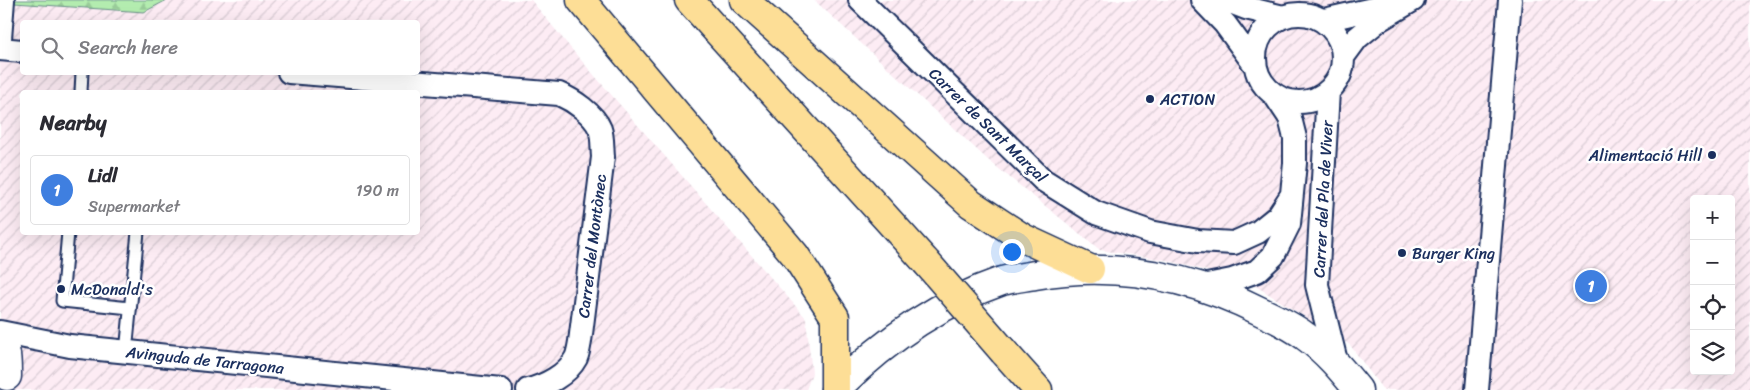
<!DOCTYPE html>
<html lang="en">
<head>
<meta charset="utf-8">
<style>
  :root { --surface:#fff; --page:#f7f7f7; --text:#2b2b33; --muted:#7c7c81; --line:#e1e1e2; --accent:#111827 }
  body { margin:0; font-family:Sriracha,sans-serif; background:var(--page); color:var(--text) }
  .controls { position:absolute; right:15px; bottom:15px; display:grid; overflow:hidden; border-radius:5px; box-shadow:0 5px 20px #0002 }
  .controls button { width:45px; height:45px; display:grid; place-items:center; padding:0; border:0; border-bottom:1px solid var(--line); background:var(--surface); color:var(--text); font:25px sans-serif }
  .you { position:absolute; left:1011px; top:251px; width:18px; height:18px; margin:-12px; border:4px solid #fff; border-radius:50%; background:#1a73e8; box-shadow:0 0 0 8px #1a73e833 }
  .badge { display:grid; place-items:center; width:32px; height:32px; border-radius:50%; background:var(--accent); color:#fff; font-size:16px; font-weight:700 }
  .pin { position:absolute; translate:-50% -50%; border:2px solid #fff; box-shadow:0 1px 5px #0006 }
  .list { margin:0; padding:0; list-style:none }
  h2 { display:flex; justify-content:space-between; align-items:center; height:65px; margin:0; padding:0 20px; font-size:21px }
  h2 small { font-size:16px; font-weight:400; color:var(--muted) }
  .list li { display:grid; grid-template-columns:32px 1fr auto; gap:15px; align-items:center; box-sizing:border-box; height:70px; margin:0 10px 10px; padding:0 10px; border:1px solid var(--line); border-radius:5px }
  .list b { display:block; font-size:19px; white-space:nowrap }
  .list p { margin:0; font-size:16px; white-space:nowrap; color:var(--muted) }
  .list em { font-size:16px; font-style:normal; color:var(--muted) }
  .icon { flex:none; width:28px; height:28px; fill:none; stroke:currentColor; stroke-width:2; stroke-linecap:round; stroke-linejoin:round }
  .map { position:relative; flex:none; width:1750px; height:390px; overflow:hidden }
  .search { position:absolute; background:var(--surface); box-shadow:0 5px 20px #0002; left:20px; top:20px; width:400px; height:55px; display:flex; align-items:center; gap:12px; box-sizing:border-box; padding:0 18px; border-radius:5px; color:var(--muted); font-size:19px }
  .panel { position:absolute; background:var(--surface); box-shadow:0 5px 20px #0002; left:20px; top:90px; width:400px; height:145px; border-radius:5px }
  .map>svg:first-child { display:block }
</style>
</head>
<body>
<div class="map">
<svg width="1750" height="390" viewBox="0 0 1750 390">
  <defs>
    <pattern id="industrial-furrows" width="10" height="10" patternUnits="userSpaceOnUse" patternTransform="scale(1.25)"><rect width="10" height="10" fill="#fdecf4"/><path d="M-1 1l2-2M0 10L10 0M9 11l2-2" fill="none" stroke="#d8cbd4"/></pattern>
    <pattern id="forest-firs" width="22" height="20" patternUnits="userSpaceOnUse" patternTransform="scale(1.25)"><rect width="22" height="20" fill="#b3ecaf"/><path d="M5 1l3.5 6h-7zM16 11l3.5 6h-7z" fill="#99cb99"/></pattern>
  </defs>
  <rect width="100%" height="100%" fill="#fff"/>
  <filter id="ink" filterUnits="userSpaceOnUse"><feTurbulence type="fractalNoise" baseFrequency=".02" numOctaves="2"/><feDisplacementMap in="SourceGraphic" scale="10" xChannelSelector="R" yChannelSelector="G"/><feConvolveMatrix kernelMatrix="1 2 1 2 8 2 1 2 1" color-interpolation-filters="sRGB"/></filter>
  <g filter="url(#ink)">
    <path fill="url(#industrial-furrows)" fill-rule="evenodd" d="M 167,0 L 531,0 L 574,52 L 806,318 L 812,373 L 806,390 L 0,390 L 0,2 L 144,12 ZM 22,22 L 418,22 L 418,72 L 22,72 ZM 22,92 L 418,92 L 418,232 L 22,232 Z
      M 814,0 L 1750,0 L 1750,390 L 1383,390 L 1350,345 L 1249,282 L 1166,260 L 1100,250 L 988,160 ZM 1694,199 L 1731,199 L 1731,371 L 1694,371 Z"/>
    <path fill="url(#forest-firs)" stroke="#678e86" d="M 0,0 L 167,0 L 144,12 L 0,2 Z"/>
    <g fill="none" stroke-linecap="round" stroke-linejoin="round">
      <defs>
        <path id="service" d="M 81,92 L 82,72
          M 68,232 L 62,301 L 130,308
          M 126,352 L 138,232"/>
        <path id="minor" d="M 860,0 L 1043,180 L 1096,213 L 1150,232 L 1198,241 L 1234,243 L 1258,232 L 1278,216 L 1291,196
          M 1202,0 L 1225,24 L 1255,65
          M 1225,0 L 1246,8 L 1283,17
          M1255 58a44 44 0 1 1 88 0a44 44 0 1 1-88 0Z
          M 1324,20 L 1395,4
          M 0,39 L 3,0
          M 0,49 L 22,51
          M 1343,57 L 1357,38 L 1379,20 L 1413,0
          M 289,72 L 559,94 C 573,100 594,114 600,129 C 603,137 602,148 603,157 L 581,334 C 580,342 579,351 576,358 C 567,375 545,386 528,390
          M 1328,91 L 1317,285 L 1337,365
          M 1202,286 L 1232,280 L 1257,271 L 1273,256 L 1289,224 L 1295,163 L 1295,138 L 1290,118 L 1274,94
          M 0,332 L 70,346 L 501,390
          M 1477,390 L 1510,0"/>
        <path id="tertiary" d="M 0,336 C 7,349 7,362 7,376
          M 835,390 C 882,343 938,303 1002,281 C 1012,278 1024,277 1035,275 C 1115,261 1191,276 1262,312 C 1277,319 1292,326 1305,336 C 1326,351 1342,370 1358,390"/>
        <path id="trunk" d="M 581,0 L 795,255 L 835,317 L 835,390
          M 689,0 L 926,262
          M 744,0 L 971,204 L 1023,238 L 1090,269
          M 1004,352 L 1038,390"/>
      </defs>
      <use href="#service" stroke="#1b2f5e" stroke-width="15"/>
      <use href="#minor" stroke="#1b2f5e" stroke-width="26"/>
      <use href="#tertiary" stroke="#1b2f5e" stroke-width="31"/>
      <use href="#trunk" stroke="#1b2f5e" stroke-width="31"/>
      <use href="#service" stroke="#fff" stroke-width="11"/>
      <use href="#minor" stroke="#fff" stroke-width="22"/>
      <use href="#tertiary" stroke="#fff" stroke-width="28"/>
      <use href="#trunk" stroke="#fdde96" stroke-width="28"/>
      <defs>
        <path id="trunk-bridge" d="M 926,262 L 1004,352"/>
      </defs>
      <use href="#trunk-bridge" stroke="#1b2f5e" stroke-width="31" stroke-linecap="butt"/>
      <use href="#trunk-bridge" stroke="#fdde96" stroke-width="28"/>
    </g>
  </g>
  <g fill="#1b2f5e" stroke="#fff" stroke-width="2">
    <circle cx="1150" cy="99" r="5"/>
    <circle cx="1712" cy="155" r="5"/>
    <circle cx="1402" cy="253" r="5"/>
    <circle cx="61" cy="289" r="5"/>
  </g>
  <g text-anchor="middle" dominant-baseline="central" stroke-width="5" stroke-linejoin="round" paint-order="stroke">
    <g font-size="16" fill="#1b2f5e" stroke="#fff" text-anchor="start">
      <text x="1160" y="99">ACTION</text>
      <text x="1702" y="155" text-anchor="end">Alimentació Hill</text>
      <text x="1412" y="253">Burger King</text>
      <text x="71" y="289">McDonald's</text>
    </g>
    <g font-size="16" fill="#1b2f5e" stroke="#fff">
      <text transform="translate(988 125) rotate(44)">Carrer de Sant Marçal</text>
      <text transform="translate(1323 199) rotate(-87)">Carrer del Pla de Viver</text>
      <text transform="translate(592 246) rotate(-83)">Carrer del Montònec</text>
      <text transform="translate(205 360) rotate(6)">Avinguda de Tarragona</text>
    </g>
  </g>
</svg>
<div class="controls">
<button>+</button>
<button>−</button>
<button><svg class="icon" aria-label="locate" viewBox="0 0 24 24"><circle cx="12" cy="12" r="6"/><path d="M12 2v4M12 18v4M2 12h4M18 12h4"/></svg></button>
<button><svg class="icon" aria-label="layers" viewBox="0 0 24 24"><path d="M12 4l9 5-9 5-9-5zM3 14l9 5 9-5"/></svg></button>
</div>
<div class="you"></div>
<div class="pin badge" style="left:1591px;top:286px;background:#3f7fe0">1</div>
<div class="search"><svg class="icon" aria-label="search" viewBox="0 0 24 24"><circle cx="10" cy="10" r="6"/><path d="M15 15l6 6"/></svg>Search here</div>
<section class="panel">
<h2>Nearby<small></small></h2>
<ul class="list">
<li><span class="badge" style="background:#3f7fe0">1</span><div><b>Lidl</b><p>Supermarket</p></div><em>190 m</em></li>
</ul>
</section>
</div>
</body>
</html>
